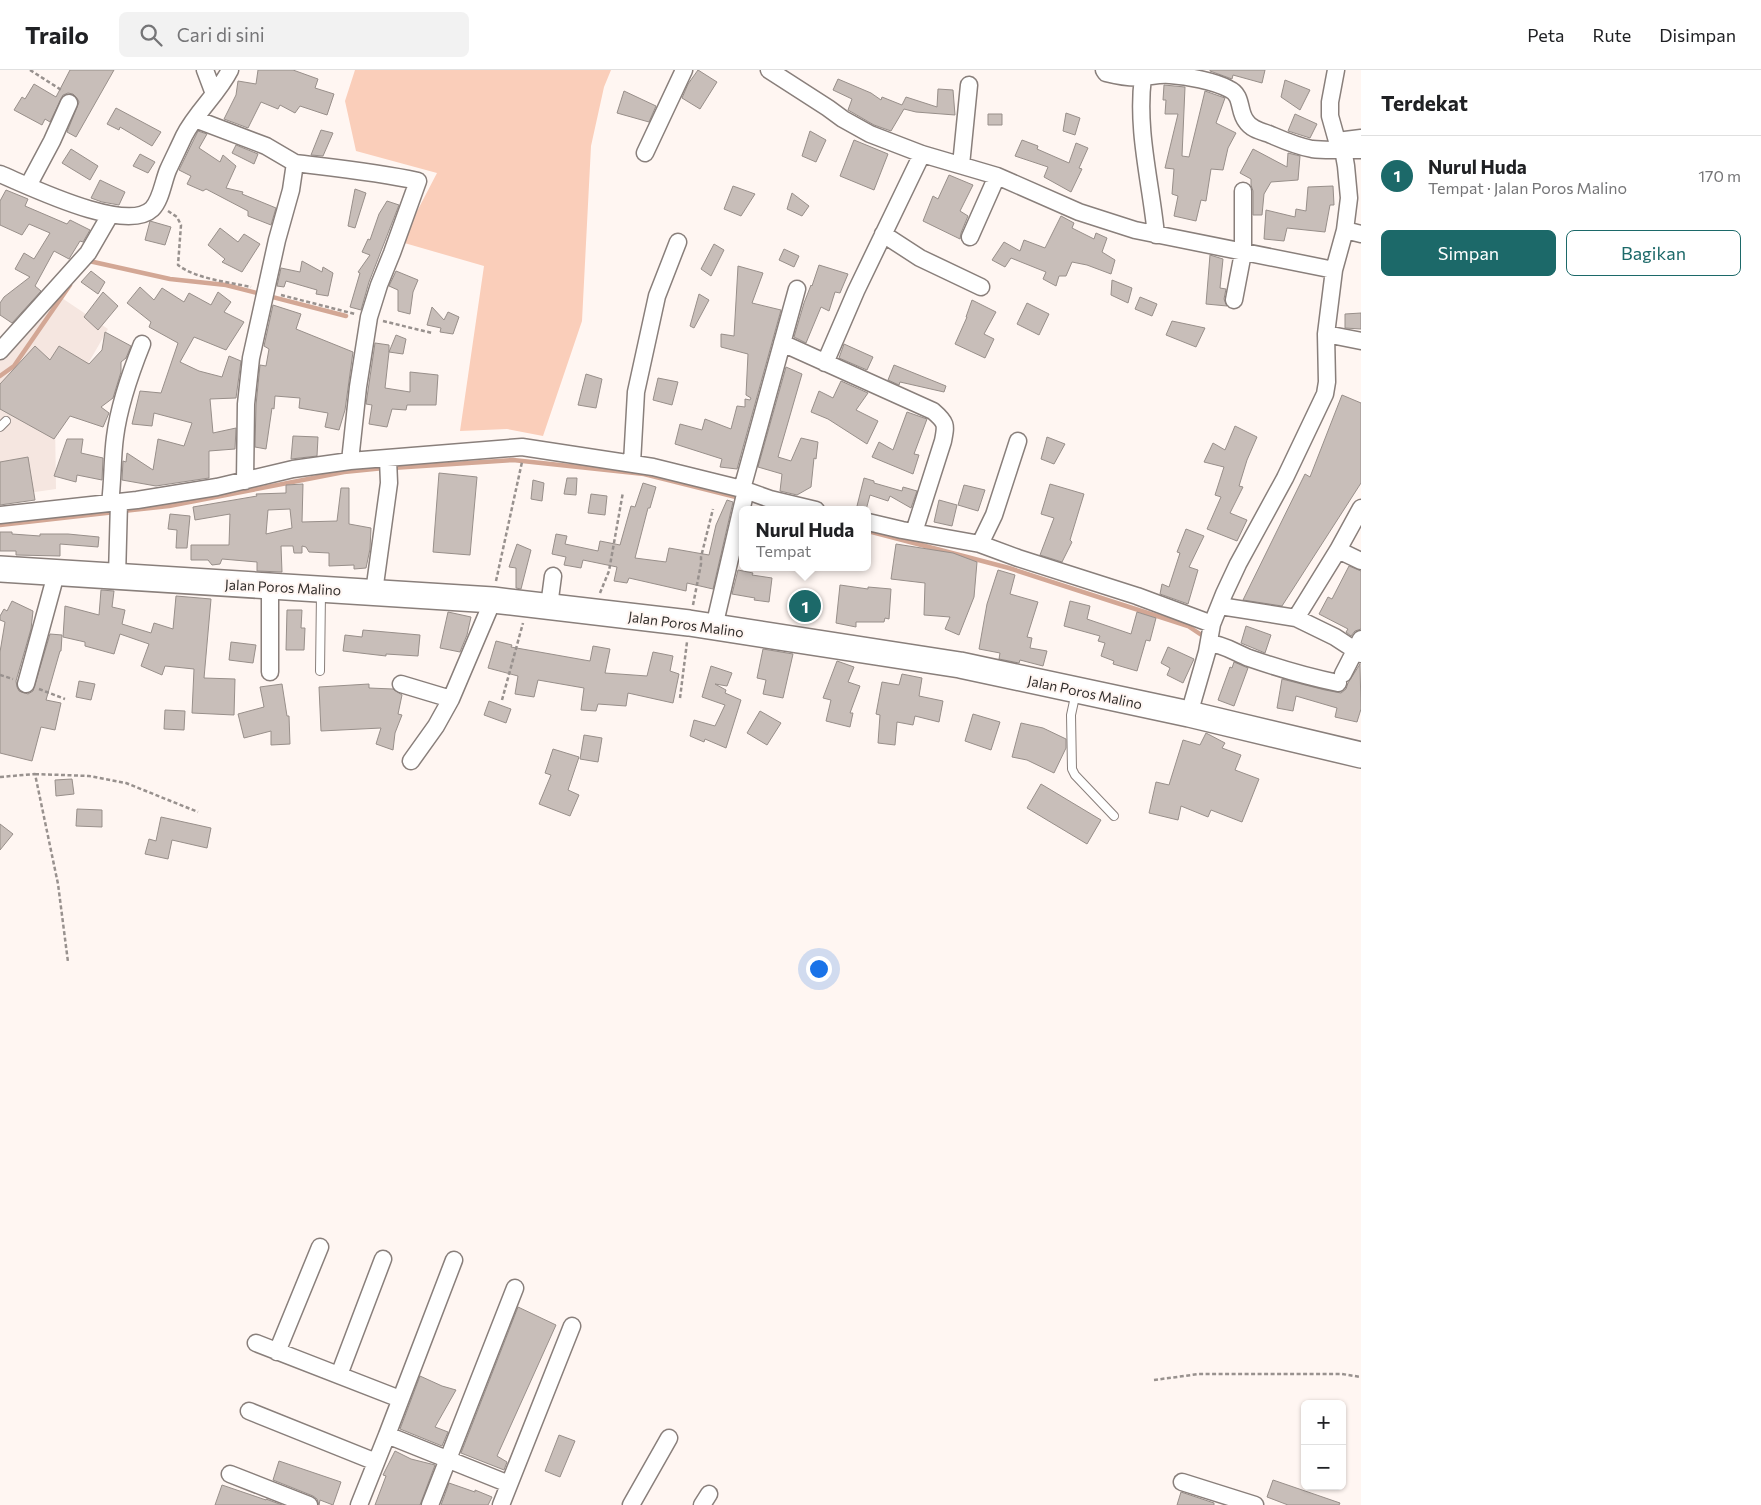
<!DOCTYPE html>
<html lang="id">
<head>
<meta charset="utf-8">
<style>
  :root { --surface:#fff; --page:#f2f2f2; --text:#202124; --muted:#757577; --line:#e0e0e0; --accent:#1c6969 }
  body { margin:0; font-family:Commissioner,sans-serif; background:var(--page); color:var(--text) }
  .controls { position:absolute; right:15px; bottom:15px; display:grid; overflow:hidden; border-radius:8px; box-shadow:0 1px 4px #0004 }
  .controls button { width:45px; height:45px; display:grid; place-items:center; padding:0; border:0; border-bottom:1px solid var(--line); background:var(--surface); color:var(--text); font:25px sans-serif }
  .you { position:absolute; left:818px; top:898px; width:18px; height:18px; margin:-12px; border:4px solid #fff; border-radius:50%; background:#1a73e8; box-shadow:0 0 0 8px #1a73e833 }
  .badge { display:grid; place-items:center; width:32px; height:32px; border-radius:50%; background:var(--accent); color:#fff; font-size:16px; font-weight:700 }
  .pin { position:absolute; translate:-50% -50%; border:2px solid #fff; box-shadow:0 1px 5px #0006 }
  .popup { position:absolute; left:739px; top:436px; width:132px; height:65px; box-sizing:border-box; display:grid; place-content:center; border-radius:8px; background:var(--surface); filter:drop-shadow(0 1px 4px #0005); font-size:16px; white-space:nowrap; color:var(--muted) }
  .popup b { font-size:19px; color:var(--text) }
  .popup::after { content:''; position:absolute; left:50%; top:100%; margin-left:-10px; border:10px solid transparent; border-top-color:var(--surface) }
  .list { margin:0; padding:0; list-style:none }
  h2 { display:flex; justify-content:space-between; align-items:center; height:65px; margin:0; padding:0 20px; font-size:21px }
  h2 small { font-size:16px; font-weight:400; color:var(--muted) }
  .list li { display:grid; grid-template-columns:32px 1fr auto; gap:15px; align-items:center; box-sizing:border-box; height:80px; padding:0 20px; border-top:1px solid var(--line) }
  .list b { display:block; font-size:19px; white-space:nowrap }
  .list p { margin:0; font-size:16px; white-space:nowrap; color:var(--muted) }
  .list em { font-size:16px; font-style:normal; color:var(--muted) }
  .actions { display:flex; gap:10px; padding:15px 20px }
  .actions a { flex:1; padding:11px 0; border:1px solid var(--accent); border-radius:8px; text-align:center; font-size:18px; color:var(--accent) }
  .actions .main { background:var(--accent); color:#fff }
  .icon { flex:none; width:28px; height:28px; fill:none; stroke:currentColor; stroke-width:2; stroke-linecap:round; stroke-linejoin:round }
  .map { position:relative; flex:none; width:1361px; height:1435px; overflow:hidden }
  header { display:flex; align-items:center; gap:30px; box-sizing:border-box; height:70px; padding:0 25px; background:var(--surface); border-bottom:1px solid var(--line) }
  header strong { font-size:24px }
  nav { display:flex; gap:28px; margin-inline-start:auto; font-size:18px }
  .search { width:350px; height:45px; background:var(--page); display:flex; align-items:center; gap:12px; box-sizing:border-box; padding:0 18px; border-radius:8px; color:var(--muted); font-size:19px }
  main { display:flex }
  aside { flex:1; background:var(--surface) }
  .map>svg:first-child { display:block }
</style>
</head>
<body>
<header>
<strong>Trailo</strong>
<div class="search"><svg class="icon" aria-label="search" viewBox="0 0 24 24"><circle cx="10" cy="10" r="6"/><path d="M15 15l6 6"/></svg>Cari di sini</div>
<nav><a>Peta</a><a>Rute</a><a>Disimpan</a></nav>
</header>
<main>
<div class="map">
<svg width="1361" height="1435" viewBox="0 0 1361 1435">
  <rect width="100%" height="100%" fill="#fff6f2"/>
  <path fill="#f5e6e0" d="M 47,218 L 108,259 L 55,351 L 56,419 L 0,427 L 0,288 Z"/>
  <path fill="#faceba" d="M 355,0 L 611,0 L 604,17 L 591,76 L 582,251 L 543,366 L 507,359 L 460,361 L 484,196 L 401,172 L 437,103 L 356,81 L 345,31 Z"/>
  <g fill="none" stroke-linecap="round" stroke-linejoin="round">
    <path stroke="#d3a795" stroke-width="4.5" d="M 87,193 L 89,191 L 170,209 L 226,215 L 346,246
      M 0,306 L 14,296 L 70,215
      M 392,398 L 513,390 L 644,404 L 740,428
      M 123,441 L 169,436 L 344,402 L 384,398
      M 0,455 L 115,442
      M 868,461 L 1009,498 L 1188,556 L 1206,568"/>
  </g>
  <path fill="#c8beb9" stroke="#988f8a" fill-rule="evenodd" d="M 70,0 L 114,0 L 76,67 L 67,62 L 79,32 L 77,28 L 73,24 L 68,23 L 63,25 L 50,52 L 45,49 L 42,55 L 14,40 L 22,27 L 25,29 L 34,14 L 56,27 Z
    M 258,0 L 293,0 L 318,9 L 315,18 L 334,24 L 327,45 L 300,36 L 295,43 L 280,35 L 278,39 L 261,32 L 248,58 L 224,49 L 236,25 L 238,11 L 256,14 Z
    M 698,0 L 717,12 L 700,39 L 682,28 L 688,14 Z
    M 1210,0 L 1265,0 L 1262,13 L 1233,5 L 1232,9 L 1210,1 Z
    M 838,9 L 871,23 L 881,30 L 882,27 L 902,35 L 906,27 L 937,37 L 938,19 L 953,20 L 955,45 L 916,42 L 904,39 L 891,61 L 874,55 L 848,40 L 852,29 L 833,20 Z
    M 1285,10 L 1310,20 L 1300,40 L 1281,27 Z
    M 1164,15 L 1185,17 L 1182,86 L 1189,87 L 1205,21 L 1225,28 L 1216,53 L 1236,63 L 1228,78 L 1223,100 L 1211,99 L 1206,131 L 1201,130 L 1196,151 L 1174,146 L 1178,126 L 1172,124 L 1174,99 L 1165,98 L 1178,44 L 1165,44 L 1166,30 L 1163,30 Z
    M 624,21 L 656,36 L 649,52 L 617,43 Z
    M 116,38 L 161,62 L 152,76 L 120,57 L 119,60 L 107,54 Z
    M 1066,43 L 1080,48 L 1075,65 L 1063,61 Z
    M 988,44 L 1002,44 L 1002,55 L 988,55 Z
    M 1295,44 L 1317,54 L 1310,68 L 1288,61 Z
    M 321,60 L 333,63 L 323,86 L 311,85 Z
    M 198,61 L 207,64 L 199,78 L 220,92 L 223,85 L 236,96 L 226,118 L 243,122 L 242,124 L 276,138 L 271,155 L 248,146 L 248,141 L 206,119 L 203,121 L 187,114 L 191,106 L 179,100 Z
    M 810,61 L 826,70 L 816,92 L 802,86 Z
    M 854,70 L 888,84 L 874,120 L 840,106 Z
    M 1022,70 L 1038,76 L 1037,79 L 1069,93 L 1076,73 L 1088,78 L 1079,98 L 1082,99 L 1071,122 L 1044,107 L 1048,97 L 1015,86 Z
    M 236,75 L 258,84 L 254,94 L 232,83 Z
    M 71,79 L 98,96 L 90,110 L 62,93 Z
    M 1253,79 L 1287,97 L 1288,83 L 1300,86 L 1298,110 L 1271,112 L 1264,124 L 1262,145 L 1253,145 L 1253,121 L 1251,115 L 1251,109 L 1240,103 Z
    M 140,84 L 155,92 L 148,103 L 133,96 Z
    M 949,105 L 973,115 L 960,141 L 968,146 L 961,163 L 960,169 L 923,151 L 933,126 L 938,129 Z
    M 100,110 L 125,122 L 119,135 L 102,132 L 91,128 Z
    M 733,116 L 755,124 L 741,146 L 724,139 Z
    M 1333,116 L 1334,135 L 1330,135 L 1325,162 L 1287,158 L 1284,171 L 1264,169 L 1266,140 L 1295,147 L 1296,139 L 1306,141 L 1308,117 Z
    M 355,119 L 366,123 L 355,158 L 348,156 Z
    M 6,120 L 28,129 L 25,136 L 67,154 L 70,150 L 90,160 L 83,172 L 80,171 L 69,189 L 54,181 L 35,216 L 41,221 L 12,253 L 0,245 L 0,233 L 4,227 L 30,207 L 15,199 L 24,183 L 34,189 L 50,163 L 29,154 L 22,165 L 0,155 L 0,131 Z
    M 792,123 L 809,136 L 802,146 L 787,139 Z
    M 387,131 L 399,135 L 369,212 L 361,240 L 350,237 L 360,203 L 358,202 L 370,185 L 362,182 L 368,169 L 370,170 L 379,144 Z
    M 1061,146 L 1074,153 L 1072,158 L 1094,169 L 1096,163 L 1107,168 L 1102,182 L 1115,190 L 1111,204 L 1087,195 L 1072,192 L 1066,206 L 1059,206 L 1056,216 L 1043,209 L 1046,202 L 1011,188 L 1005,197 L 992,190 L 1004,172 L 1020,181 L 1024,170 L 1045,178 Z
    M 150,151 L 171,157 L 165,175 L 145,170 Z
    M 220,158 L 238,172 L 244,164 L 260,174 L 242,202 L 222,192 L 225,189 L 208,175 Z
    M 714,174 L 724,180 L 711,206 L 701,199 Z
    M 784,179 L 799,186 L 794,197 L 779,190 Z
    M 1210,185 L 1223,189 L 1220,218 L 1226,219 L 1224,229 L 1227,236 L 1206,234 Z
    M 302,191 L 322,202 L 323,197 L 333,203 L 328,226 L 316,224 L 317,220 L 286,211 L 284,217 L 277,216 L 281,198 L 300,202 Z
    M 819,195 L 848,204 L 840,223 L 835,222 L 829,241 L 821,237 L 806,273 L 794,267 L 804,233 L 811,215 L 812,216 Z
    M 738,196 L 763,203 L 752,233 L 781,240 L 737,399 L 720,397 L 722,389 L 675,374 L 680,354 L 702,360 L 705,349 L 731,359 L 737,336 L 745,337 L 745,329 L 750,330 L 751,328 L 746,325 L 748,284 L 721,277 L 721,264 L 734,266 Z
    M 91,201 L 105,212 L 98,224 L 81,212 Z
    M 396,201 L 418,210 L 413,222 L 410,244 L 398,241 L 398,220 L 389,216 Z
    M 1112,210 L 1132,218 L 1128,233 L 1111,225 Z
    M 140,217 L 154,230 L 162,218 L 184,232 L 189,223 L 211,235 L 218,222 L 231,232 L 224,242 L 244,252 L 226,280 L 194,267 L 180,292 L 199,301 L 222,307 L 229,286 L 241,291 L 236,328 L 210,329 L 213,363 L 236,358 L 235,379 L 209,381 L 209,408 L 156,416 L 122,410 L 123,391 L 126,392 L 127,383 L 153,400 L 158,369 L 184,376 L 192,353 L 154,343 L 152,356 L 132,354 L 140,321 L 161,323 L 178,273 L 149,257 L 151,252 L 127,233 Z
    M 103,222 L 118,236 L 98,260 L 84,247 Z
    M 699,224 L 709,230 L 694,258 L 690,256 Z
    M 1140,227 L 1157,234 L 1152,246 L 1135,239 Z
    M 972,230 L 996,242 L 984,264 L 994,269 L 985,288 L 955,274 L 967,247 L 966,247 Z
    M 1027,233 L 1049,244 L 1039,265 L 1017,254 Z
    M 273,235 L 301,244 L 296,259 L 353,282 L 345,340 L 339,360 L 325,357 L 328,343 L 299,338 L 300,328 L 275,326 L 274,339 L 272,338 L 266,379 L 255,377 L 256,335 L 260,295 L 266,296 L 269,279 L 264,276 Z
    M 432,237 L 444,250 L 448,242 L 459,247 L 453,264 L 440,262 L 441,258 L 427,255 Z
    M 1361,243 L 1361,259 L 1345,258 L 1345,244 Z
    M 1172,251 L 1205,258 L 1196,277 L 1166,265 Z
    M 105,262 L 131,276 L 126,288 L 121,292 L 121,302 L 113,328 L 101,337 L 109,343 L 103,357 L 70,346 L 54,369 L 0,339 L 0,314 L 35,276 L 50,290 L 59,276 L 89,294 L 102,280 Z
    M 396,265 L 406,269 L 403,284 L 389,282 L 385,318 L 410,322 L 410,302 L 438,305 L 436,335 L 407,335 L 406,340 L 392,339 L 387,357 L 369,354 L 372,335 L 366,334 L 375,273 L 389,275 L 389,282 Z
    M 844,274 L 873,287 L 867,300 L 839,288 Z
    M 894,295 L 946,316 L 944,322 L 900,312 L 899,315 L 888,310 Z
    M 786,297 L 802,304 L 778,387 L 791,391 L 801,368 L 818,372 L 816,389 L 814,388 L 811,417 L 797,425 L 780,421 L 782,404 L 758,397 Z
    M 586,304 L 602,309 L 596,338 L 578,335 Z
    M 658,308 L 678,312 L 672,335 L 653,330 Z
    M 841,311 L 868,323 L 856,340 L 878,351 L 867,374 L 828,349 L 811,342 L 819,321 L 833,328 Z
    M 1342,325 L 1361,333 L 1361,413 L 1282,536 L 1243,530 L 1305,404 L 1310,407 Z
    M 907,342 L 927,349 L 914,384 L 919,385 L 913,404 L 872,387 L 879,372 L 893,380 Z
    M 1235,356 L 1257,367 L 1247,390 L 1239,416 L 1243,417 L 1230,443 L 1247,450 L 1237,471 L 1207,459 L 1221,427 L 1215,425 L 1224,397 L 1204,392 L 1213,373 L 1225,380 Z
    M 293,366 L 318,367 L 317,386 L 291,389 Z
    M 1047,367 L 1065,374 L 1054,394 L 1041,389 Z
    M 67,369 L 83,369 L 81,383 L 103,388 L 102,410 L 77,405 L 76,412 L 54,406 Z
    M 28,387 L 35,430 L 0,435 L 0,392 Z
    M 439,403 L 477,407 L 470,485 L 433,482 Z
    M 567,408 L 577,408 L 576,425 L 564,424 Z
    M 864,408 L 874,411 L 874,413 L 902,421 L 903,417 L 917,421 L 911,438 L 890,426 L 888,431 L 870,425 L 866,440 L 856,440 Z
    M 533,410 L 544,413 L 542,431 L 531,429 Z
    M 643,413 L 656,417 L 650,438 L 648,438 L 635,488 L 666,492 L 669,478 L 709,485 L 716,455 L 727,430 L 733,432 L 713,519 L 687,513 L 686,521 L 629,508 L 627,513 L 614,511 L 617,497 L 583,490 L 581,498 L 564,495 L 566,487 L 552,484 L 556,464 L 567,466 L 565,474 L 598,481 L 600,471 L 620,475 L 631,436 L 635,437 Z
    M 303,414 L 302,452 L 337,451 L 341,418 L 349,418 L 349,454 L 371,458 L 370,479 L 366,498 L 354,499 L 354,495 L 329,496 L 329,483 L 309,482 L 306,477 L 302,476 L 302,483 L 294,483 L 293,476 L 281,476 L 282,502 L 257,501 L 257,492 L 222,489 L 220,494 L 212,495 L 208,490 L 191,490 L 191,475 L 229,475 L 230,444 L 195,450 L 193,437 L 257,426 L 256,424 L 286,423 L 286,415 ZM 290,439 L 292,458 L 266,464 L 268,440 Z
    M 1050,414 L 1084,424 L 1070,470 L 1072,472 L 1062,492 L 1040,485 L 1054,448 L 1041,444 Z
    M 964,415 L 985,420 L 978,441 L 958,435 Z
    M 591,424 L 607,426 L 605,445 L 588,443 Z
    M 939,430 L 957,435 L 952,456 L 934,452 Z
    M 170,444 L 190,446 L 187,478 L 176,478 L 177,460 L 168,459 Z
    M 1186,459 L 1204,466 L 1189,497 L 1198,500 L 1188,534 L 1160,524 L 1162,514 L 1169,517 L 1180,483 L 1177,482 Z
    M 0,462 L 12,462 L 12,464 L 40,466 L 40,464 L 68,464 L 99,467 L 98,477 L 60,474 L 60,486 L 16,485 L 16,481 L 0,481 Z
    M 517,474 L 531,480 L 521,519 L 516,518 L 516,498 L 509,497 Z
    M 896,474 L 953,483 L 977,492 L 974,527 L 959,565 L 945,559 L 950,547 L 924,545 L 925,513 L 891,509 Z
    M 1349,496 L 1361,501 L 1361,559 L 1355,561 L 1351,566 L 1346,562 L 1348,559 L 1319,544 L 1328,527 L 1332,529 Z
    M 738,500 L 753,503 L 752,505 L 772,508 L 769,532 L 754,530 L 755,528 L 732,524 Z
    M 998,500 L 1015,505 L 1010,524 L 1038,532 L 1027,567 L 1032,568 L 1030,578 L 1047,581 L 1043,596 L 1020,590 L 1019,593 L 999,589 L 1000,583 L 979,579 L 987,534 Z
    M 840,515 L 868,519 L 868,517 L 891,519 L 889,549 L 885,548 L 884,552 L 856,552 L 856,557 L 836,553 Z
    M 101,520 L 114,521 L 112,537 L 125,540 L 122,554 L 151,563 L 154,553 L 173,559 L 176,526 L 211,529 L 204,608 L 235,609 L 234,645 L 192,643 L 194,599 L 165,596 L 162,605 L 141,596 L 149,574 L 120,564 L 114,584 L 85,576 L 85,572 L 63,567 L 65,536 L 99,545 Z
    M 797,522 L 821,530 L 813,551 L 790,543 Z
    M 12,531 L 33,541 L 31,559 L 16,611 L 17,617 L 19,621 L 28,624 L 33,621 L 50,564 L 62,565 L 61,581 L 60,581 L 46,630 L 61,633 L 55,660 L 41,657 L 32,691 L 0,683 L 0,582 L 5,552 L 0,550 L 0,546 L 4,539 L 7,541 Z
    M 1070,531 L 1090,536 L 1087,549 L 1131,564 L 1137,542 L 1156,548 L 1150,571 L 1146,570 L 1137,601 L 1113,594 L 1114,591 L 1101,586 L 1105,573 L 1098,571 L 1100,566 L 1064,556 Z
    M 287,540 L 302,540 L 301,558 L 305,558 L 304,580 L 286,580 Z
    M 448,542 L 471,547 L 467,565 L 460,582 L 440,578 Z
    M 1246,556 L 1271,565 L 1265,583 L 1241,573 Z
    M 363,560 L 420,565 L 418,586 L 386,584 L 386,586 L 343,581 L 345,565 L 362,567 Z
    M 496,571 L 512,575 L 511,577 L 590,591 L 593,576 L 610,579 L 605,603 L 647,606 L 653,582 L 673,586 L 670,601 L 679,604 L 673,633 L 628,623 L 626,636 L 598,634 L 596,641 L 581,640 L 584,618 L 538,610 L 534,627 L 515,624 L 518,606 L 488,598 Z
    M 231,572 L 256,575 L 253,593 L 229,590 Z
    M 1168,577 L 1194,589 L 1183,613 L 1167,605 L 1170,598 L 1161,593 Z
    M 763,579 L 793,584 L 783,628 L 763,624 L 766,610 L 757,608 Z
    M 837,591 L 854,597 L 848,612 L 860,616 L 850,643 L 853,643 L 850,657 L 826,651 L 831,630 L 823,628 Z
    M 1234,592 L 1248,598 L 1234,636 L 1218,630 L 1230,597 L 1232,598 Z
    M 1360,594 L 1361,639 L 1357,652 L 1335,647 L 1337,638 L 1296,626 L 1293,641 L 1277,638 L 1282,609 L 1325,620 L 1341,623 L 1346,619 L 1348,613 Z
    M 711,596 L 732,603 L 727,616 L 715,614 L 726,620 L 725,623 L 741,630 L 726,678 L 705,669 L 704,672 L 690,666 L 694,650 L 715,656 L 725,635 L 702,627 Z
    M 902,604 L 922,608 L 919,626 L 943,631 L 939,652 L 915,646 L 913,655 L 897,652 L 895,675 L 878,673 L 880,645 L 876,644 L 882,612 L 899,615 Z
    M 79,611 L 95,614 L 91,630 L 76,627 Z
    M 282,614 L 287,646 L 289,646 L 290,674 L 271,675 L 271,661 L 244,668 L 238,644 L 264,637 L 260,617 Z
    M 369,614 L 369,618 L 393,619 L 402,625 L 398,644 L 402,645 L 395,663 L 393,680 L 376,674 L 381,658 L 321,661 L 319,617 Z
    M 489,631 L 511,639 L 506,653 L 484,645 Z
    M 165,640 L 185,641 L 184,660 L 164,659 Z
    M 760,641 L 781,653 L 767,675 L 747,663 Z
    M 973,644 L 1000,652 L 991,680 L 965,671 Z
    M 1021,653 L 1043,658 L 1066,669 L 1066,678 L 1054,703 L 1027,690 L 1012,687 Z
    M 1206,663 L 1225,673 L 1222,678 L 1241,685 L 1235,700 L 1259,709 L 1242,752 L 1211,740 L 1208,747 L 1181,736 L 1178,750 L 1149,743 L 1156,712 L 1169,715 L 1183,670 L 1200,675 Z
    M 584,665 L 602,668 L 598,692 L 580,689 Z
    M 553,679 L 579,687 L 568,720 L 579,725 L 570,746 L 539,734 L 551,705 L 545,703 Z
    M 72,709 L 74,724 L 56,726 L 55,710 Z
    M 1041,714 L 1101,750 L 1087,774 L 1027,738 Z
    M 77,739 L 102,740 L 102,757 L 76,756 Z
    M 161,747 L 211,758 L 207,778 L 172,770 L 168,789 L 145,784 L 149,769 L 156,771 Z
    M 0,754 L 13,764 L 0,780 Z
    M 518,1237 L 556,1255 L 497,1386 L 507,1392 L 504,1400 L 461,1383 Z
    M 420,1306 L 442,1316 L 456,1320 L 435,1357 L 448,1362 L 442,1376 L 400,1359 Z
    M 559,1365 L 575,1371 L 560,1407 L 545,1401 Z
    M 395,1381 L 411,1389 L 435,1395 L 420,1435 L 375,1435 L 386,1406 L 383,1405 Z
    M 279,1391 L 341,1412 L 333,1435 L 320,1430 L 319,1435 L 317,1429 L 313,1426 L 273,1410 Z
    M 1273,1410 L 1340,1433 L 1339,1435 L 1288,1435 L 1267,1427 Z
    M 449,1413 L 475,1422 L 475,1420 L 492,1427 L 488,1435 L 441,1435 Z
    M 222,1415 L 266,1430 L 266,1429 L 282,1435 L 215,1435 Z
    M 1181,1422 L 1214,1433 L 1214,1435 L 1177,1435 Z"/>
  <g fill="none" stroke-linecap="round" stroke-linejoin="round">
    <defs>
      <path id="lane" d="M 0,357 L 6,351
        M 320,601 L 321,523
        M 1076,622 L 1071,645 L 1072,699 L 1075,705 L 1114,746"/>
      <path id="street" d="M 205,0 L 214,24
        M 769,0 L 828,38 L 843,49 L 870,64 L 922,84 L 997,106 L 1079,142 L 1135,160 L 1334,200
        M 1104,0 L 1106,3 C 1118,6 1132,9 1144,7 C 1153,6 1161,4 1170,5 C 1187,6 1214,11 1229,19 C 1243,25 1238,41 1246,51 C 1251,59 1260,61 1269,64 C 1283,70 1296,76 1312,79 C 1328,81 1345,79 1361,80
        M 1143,7 C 1136,60 1151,113 1156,165
        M 195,49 L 266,76 L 295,93
        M 1337,71 L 1361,68
        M 645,83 L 684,0
        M 961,95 L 969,15
        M 0,104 C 29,116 126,164 152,139 C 161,130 163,112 168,100 C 173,89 179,77 184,66 C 196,42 218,24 230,0
        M 28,116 L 52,71 L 69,33
        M 1345,160 L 1361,164
        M 883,164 L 920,188 L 981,217
        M 970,167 L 997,106
        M 1234,230 L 1243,183 L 1243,121
        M 1326,264 L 1361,271
        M 782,273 L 933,341 C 947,353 946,355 943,371 L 914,462
        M 0,281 L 88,183 L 110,145
        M 825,293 L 856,221 L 922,84
        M 632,393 L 636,322 L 657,226 L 678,172
        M 245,411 L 246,334 L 251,288 L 277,170 L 291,120 L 295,93 C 336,98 377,102 418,111 L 392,183 L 379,215 L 369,247 L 358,317 L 350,391
        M 742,419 L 797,219
        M 110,433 C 113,411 112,389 115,367 C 119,335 130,304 142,274
        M 0,445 L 137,430 L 217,417 L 293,399 L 350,391 L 522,377 L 653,397 L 742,419 L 770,429 L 816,440
        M 868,452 L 902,460 L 980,474 L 1018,488 L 1137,526 L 1212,554
        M 980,474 L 994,445 L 1018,371
        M 1338,480 L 1361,491
        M 117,507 L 119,432
        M 270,516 L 270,602
        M 374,522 L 389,413 L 388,389
        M 549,536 L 553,506
        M 1220,536 L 1296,548 L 1338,480 L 1361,438
        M 1296,548 L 1335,567 L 1361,584
        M 714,557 L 746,420
        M 1209,573 C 1223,574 1236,583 1249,588 C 1278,598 1308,607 1338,613
        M 1343,604 L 1361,569
        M 26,614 L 56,504
        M 401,614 L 451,629
        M 1189,644 L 1207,582 L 1212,554 L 1224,524 L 1238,494 L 1285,408 L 1325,324 L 1327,312 L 1326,264 L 1334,200 L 1345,160 L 1349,128 L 1346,96 L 1343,79 L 1337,71 L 1330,46 L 1330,32 L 1336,0
        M 411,691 L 436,656 L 451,629 L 493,530
        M 256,1273 L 400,1329
        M 277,1282 L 320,1177
        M 339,1305 L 383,1189
        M 249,1341 L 376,1392
        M 387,1365 L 454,1190
        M 230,1404 L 309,1435
        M 1182,1412 L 1255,1435
        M 359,1435 L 387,1365 L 509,1414
        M 430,1435 L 515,1218
        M 501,1435 L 572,1256
        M 631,1435 L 669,1368
        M 702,1435 L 709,1424"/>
      <path id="primary" d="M 0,499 L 493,530 L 689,553 L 960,595 L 1189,644 L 1361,685"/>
    </defs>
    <use href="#lane" stroke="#897f7b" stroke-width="10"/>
    <use href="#street" stroke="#897f7b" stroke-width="19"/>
    <use href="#primary" stroke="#897f7b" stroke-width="28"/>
    <path stroke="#98918e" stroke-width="2.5" stroke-dasharray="4 2.5" stroke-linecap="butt" d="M 30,0 L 63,21
      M 168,141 L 177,147 L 181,155 L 178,195 C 196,209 229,212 251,217
      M 281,225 L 355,244
      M 383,251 L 432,263
      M 496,511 L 522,392
      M 600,523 L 609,501 L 623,422
      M 693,535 L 701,494 L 701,487 L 713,439
      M 0,605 L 13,609
      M 39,619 L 65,629
      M 680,628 L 687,572
      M 502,630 L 523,553
      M 35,704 L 89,706 L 126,713 L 198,742
      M 0,707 L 35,704 L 58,814 L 68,892
      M 1154,1310 L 1199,1304 L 1342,1304 L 1361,1307"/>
    <use href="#lane" stroke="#fff" stroke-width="8"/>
    <use href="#street" stroke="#fff" stroke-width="16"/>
    <use href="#primary" stroke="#fff" stroke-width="25"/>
  </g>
  <g text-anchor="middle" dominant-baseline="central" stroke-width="4" stroke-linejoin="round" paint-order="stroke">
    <g font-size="14" fill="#34302e" stroke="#fff6f2">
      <text transform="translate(283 517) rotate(3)">Jalan Poros Malino</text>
      <text transform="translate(686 554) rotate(8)">Jalan Poros Malino</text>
      <text transform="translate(1085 622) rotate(12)">Jalan Poros Malino</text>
    </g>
  </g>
</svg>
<div class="controls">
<button>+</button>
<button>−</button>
</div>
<div class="you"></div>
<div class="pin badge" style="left:805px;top:536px">1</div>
<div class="popup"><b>Nurul Huda</b>Tempat</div>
</div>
<aside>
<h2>Terdekat<small></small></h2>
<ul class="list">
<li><span class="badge">1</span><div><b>Nurul Huda</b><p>Tempat · Jalan Poros Malino</p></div><em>170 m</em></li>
</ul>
<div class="actions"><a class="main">Simpan</a><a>Bagikan</a></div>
</aside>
</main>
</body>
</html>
